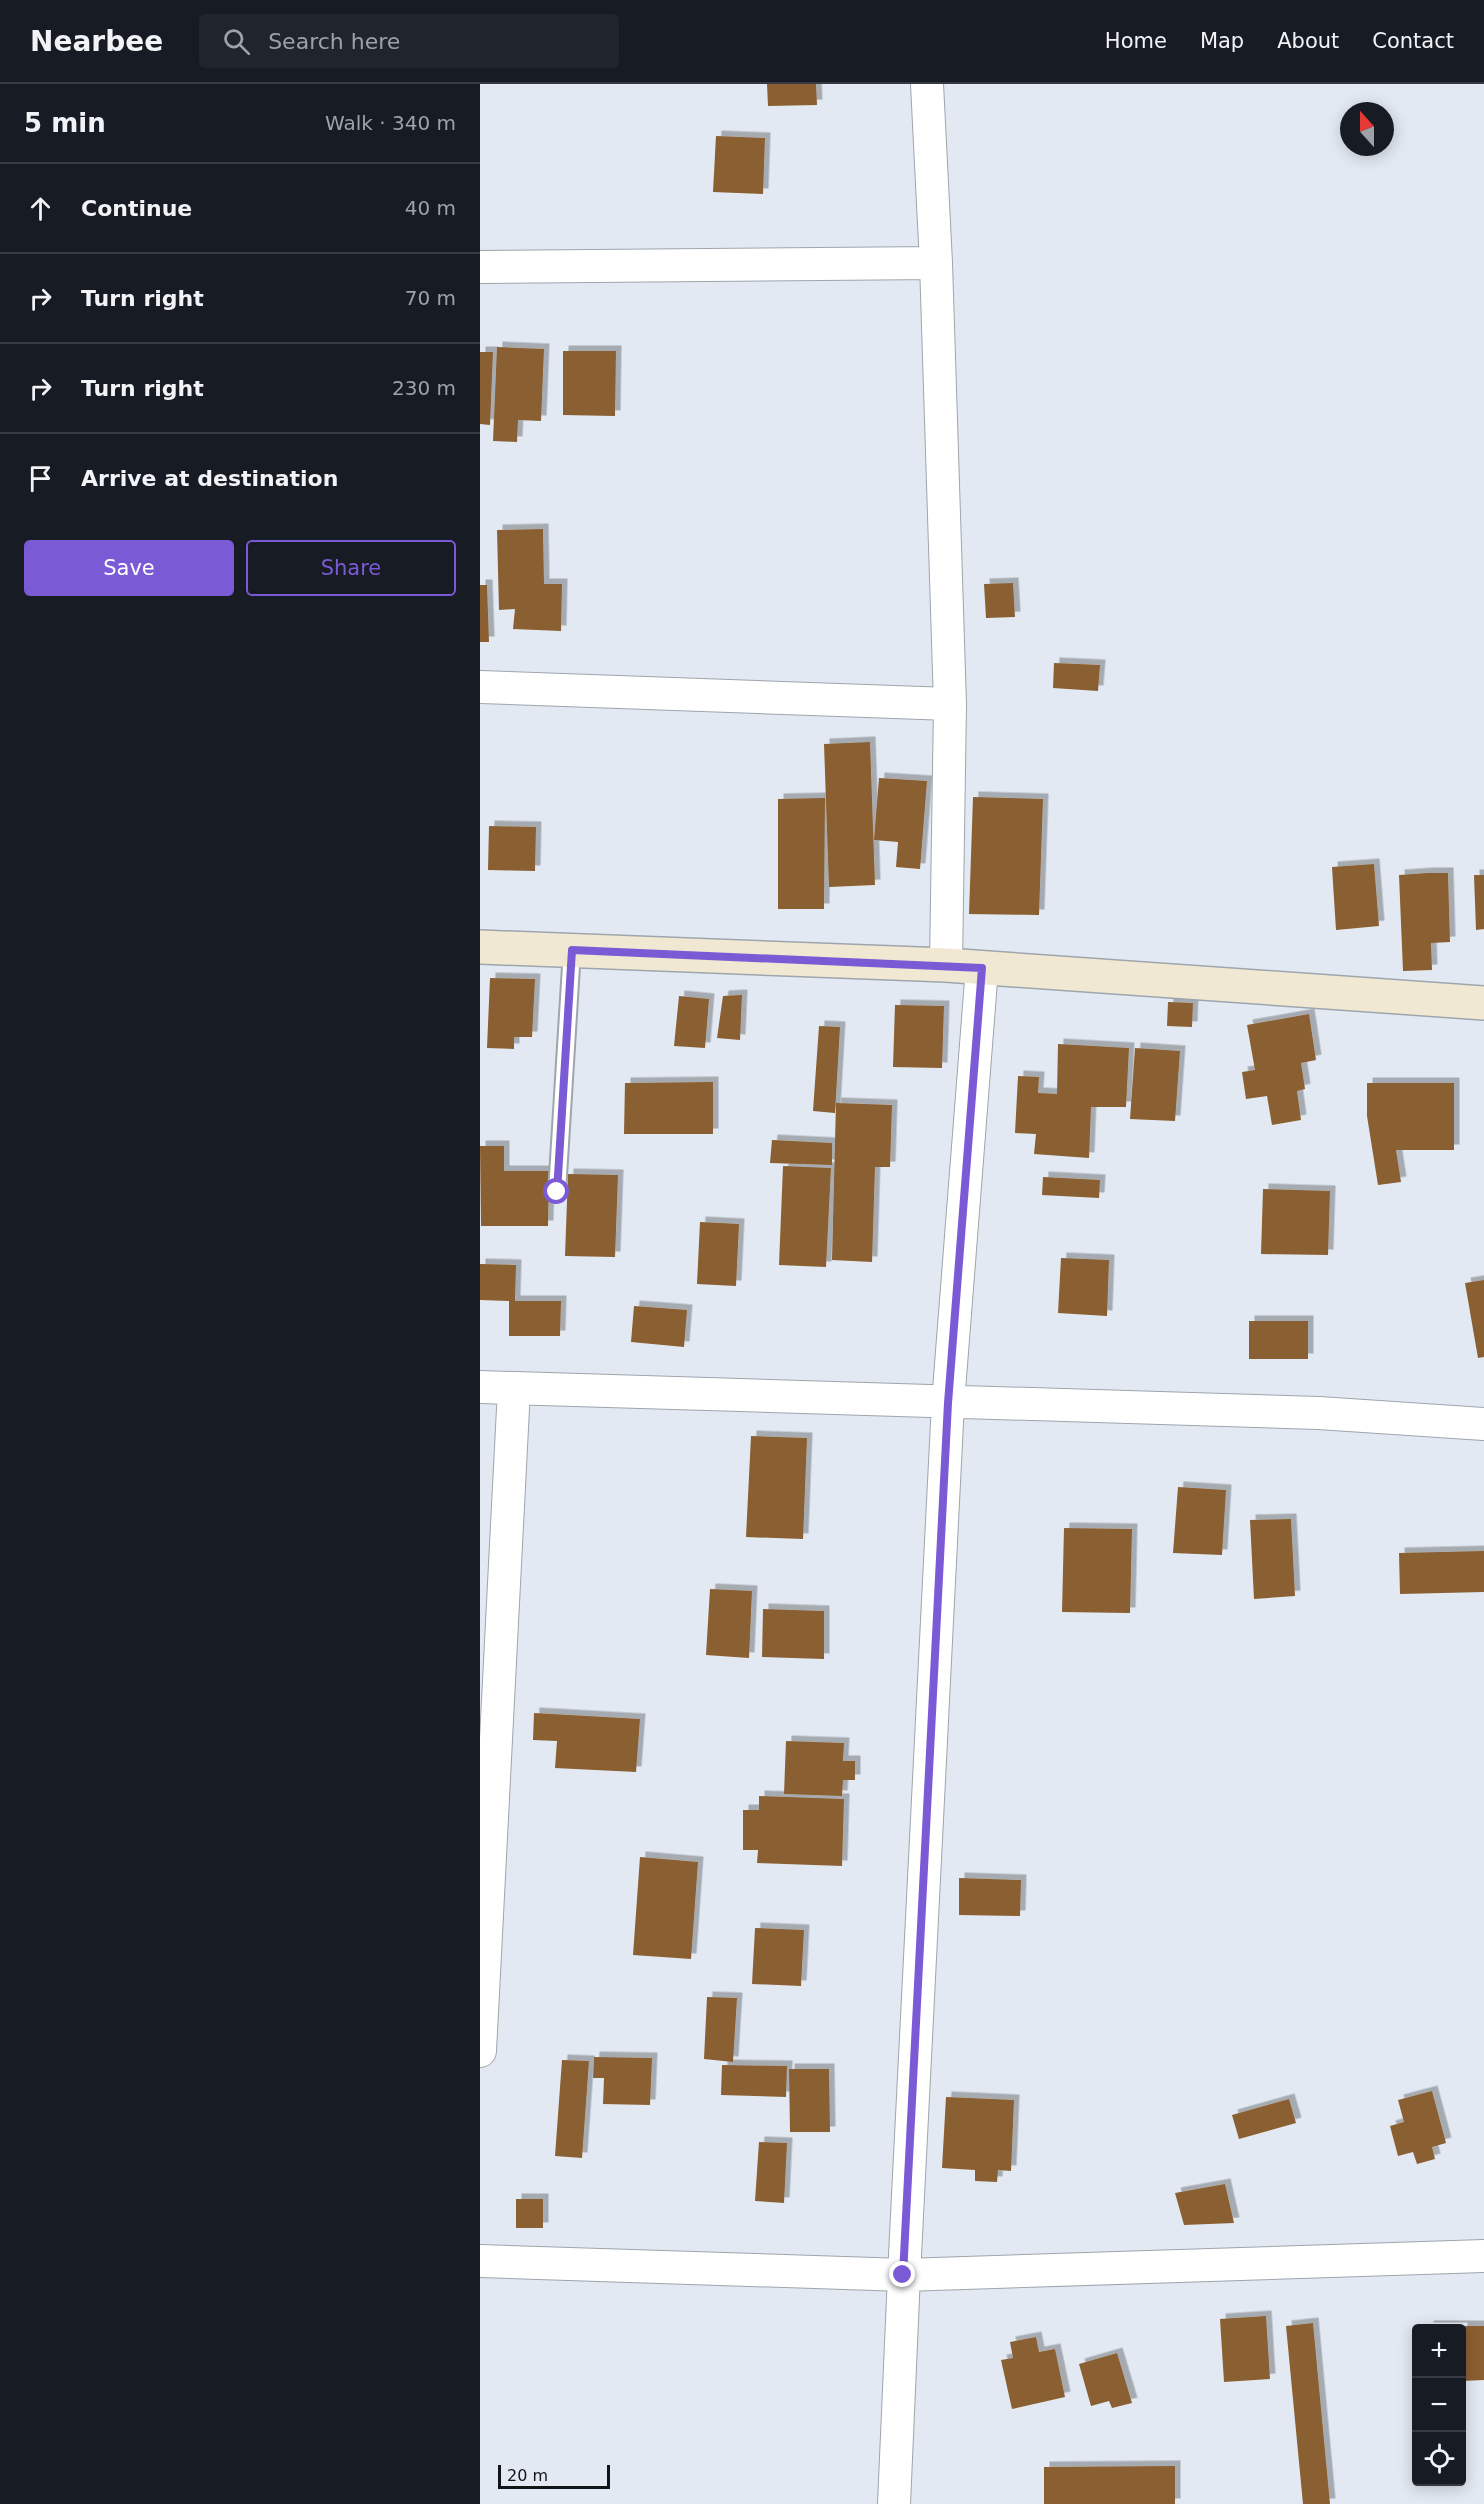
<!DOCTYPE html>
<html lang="en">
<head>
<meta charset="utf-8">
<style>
  :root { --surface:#171b24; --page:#20242c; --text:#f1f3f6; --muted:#9ea1a6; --line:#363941; --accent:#7b5bd5 }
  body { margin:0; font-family:"DejaVu Sans",sans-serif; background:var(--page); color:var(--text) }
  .controls { position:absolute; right:18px; bottom:18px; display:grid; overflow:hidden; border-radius:6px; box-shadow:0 3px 15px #0003 }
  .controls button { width:54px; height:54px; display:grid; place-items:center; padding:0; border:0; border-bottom:2px solid var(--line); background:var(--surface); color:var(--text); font:30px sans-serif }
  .compass { position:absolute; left:860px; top:18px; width:54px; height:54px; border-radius:50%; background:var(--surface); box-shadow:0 3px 15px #0003; rotate:339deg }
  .scale { position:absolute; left:18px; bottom:15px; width:112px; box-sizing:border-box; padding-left:6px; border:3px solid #121517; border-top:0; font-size:16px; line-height:21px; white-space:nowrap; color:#121517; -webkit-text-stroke:4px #e2e9f2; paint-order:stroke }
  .stop { position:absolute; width:18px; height:18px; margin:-14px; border:4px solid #7b5bd5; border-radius:50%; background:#fff }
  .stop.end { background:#7b5bd5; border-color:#fff; box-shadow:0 2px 6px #0008 }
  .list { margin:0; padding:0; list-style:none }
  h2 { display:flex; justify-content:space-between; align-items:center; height:78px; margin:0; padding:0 24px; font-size:26px }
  h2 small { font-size:20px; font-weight:400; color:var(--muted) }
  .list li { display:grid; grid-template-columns:39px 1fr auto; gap:18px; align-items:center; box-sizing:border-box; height:90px; padding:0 24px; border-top:2px solid var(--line) }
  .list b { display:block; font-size:22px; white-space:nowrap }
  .list em { font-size:20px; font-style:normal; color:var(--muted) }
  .actions { display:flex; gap:12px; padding:18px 24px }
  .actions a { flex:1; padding:14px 0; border:2px solid var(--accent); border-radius:6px; text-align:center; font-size:21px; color:var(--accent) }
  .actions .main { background:var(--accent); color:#fff }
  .icon { flex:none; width:33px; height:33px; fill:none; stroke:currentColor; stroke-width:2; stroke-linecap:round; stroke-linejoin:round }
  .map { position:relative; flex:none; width:1004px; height:2420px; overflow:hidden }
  header { display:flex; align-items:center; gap:36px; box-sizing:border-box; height:84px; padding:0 30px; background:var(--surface); border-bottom:2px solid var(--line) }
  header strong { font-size:28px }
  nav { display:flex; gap:33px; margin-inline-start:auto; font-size:21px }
  .search { width:420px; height:54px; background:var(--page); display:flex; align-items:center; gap:15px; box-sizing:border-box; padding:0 21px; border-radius:6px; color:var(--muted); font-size:22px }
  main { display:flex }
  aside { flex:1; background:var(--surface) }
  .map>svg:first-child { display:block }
</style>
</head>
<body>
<header>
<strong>Nearbee</strong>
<div class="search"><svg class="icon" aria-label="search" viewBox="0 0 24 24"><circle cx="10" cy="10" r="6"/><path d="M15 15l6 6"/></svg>Search here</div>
<nav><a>Home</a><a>Map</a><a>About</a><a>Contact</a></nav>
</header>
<main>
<aside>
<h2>5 min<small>Walk · 340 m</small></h2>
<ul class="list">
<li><svg class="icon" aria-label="ahead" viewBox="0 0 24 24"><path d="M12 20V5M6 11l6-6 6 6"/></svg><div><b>Continue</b></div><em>40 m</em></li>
<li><svg class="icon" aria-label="right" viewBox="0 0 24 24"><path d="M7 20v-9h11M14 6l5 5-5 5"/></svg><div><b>Turn right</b></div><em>70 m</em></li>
<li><svg class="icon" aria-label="right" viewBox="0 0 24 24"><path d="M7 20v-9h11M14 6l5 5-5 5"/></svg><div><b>Turn right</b></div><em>230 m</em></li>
<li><svg class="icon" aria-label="arrive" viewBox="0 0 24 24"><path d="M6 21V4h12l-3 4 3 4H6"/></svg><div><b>Arrive at destination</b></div></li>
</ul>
<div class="actions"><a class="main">Save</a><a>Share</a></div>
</aside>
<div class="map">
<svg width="1004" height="2420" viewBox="0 0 1004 2420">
  <defs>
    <filter id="shadow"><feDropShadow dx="5.5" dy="-5.5" stdDeviation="0" flood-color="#0004"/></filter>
  </defs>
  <rect width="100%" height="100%" fill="#e2e9f2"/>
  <path fill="#8a5f31" filter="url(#shadow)" d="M 287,0 L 336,0 L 337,21 L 288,22 Z
    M 236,52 L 285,54 L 283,110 L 233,108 Z
    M 17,263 L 64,265 L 61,337 L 38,336 L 37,358 L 13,357 Z
    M 83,267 L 136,267 L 135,332 L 83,331 Z
    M 0,268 L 13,268 L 10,341 L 0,340 Z
    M 63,445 L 64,500 L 82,500 L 81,547 L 33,545 L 35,525 L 19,526 L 17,446 Z
    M 533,499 L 535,533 L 506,534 L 504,500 Z
    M 0,501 L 7,501 L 9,558 L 0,558 Z
    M 574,579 L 620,581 L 618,607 L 573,604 Z
    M 390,658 L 395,801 L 349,803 L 344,660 Z
    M 399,694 L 447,697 L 440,785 L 416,783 L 418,758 L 394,756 Z
    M 493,713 L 563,715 L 559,831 L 489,830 Z
    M 345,714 L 344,825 L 298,825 L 298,715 Z
    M 9,742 L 56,743 L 55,787 L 8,786 Z
    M 894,780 L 899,842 L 856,846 L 852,783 Z
    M 948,789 L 968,789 L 970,858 L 951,859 L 952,886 L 923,887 L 919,791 Z
    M 994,791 L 1004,791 L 1004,845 L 996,846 Z
    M 10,894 L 55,895 L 52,953 L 34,953 L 34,965 L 7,964 Z
    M 262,911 L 260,956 L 237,954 L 243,912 Z
    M 199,912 L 229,915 L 225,964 L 194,962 Z
    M 688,918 L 713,919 L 712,943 L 687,942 Z
    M 415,921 L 464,922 L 462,984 L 413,983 Z
    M 829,930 L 836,976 L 821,979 L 825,1005 L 817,1007 L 821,1036 L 792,1041 L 787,1012 L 766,1015 L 762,988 L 775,986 L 767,941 Z
    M 339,942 L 360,943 L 355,1029 L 333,1027 Z
    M 578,960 L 649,964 L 646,1023 L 611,1023 L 609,1074 L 554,1070 L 556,1050 L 535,1049 L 538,992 L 559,993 L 558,1009 L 577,1010 Z
    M 655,964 L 700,967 L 695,1037 L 650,1035 Z
    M 233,998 L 233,1050 L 144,1050 L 145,999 Z
    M 887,999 L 974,999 L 974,1066 L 916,1066 L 921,1098 L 898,1101 L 887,1032 Z
    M 356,1019 L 412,1021 L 410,1083 L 395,1083 L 392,1178 L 352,1176 Z
    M 292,1056 L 352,1059 L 352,1081 L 290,1079 Z
    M 0,1062 L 24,1062 L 24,1087 L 69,1087 L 68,1142 L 1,1142 Z
    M 303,1082 L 351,1084 L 346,1183 L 299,1181 Z
    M 88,1090 L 138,1091 L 135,1173 L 85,1172 Z
    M 563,1093 L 620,1096 L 619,1114 L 562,1111 Z
    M 783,1105 L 850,1107 L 848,1171 L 781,1170 Z
    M 220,1138 L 259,1140 L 256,1202 L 217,1200 Z
    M 581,1174 L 629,1176 L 627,1232 L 578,1229 Z
    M 0,1180 L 36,1181 L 35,1217 L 81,1217 L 80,1252 L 29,1252 L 29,1217 L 0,1216 Z
    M 1004,1196 L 1004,1273 L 998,1274 L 985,1199 Z
    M 154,1222 L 207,1226 L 204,1263 L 151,1258 Z
    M 769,1237 L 828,1237 L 828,1275 L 769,1275 Z
    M 271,1352 L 327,1354 L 323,1455 L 266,1453 Z
    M 698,1403 L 746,1406 L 742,1471 L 693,1469 Z
    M 811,1435 L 815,1512 L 774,1515 L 770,1436 Z
    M 584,1444 L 652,1445 L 650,1529 L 582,1528 Z
    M 1004,1467 L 1004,1508 L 920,1510 L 919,1469 Z
    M 230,1505 L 272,1507 L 269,1574 L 226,1571 Z
    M 283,1525 L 344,1527 L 344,1575 L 282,1573 Z
    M 54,1629 L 160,1635 L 156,1688 L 75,1684 L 77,1657 L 53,1656 Z
    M 306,1657 L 364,1659 L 363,1677 L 375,1677 L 375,1696 L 363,1696 L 362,1712 L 304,1710 Z
    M 279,1712 L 364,1715 L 362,1782 L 277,1779 L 278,1766 L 263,1766 L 263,1726 L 279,1726 Z
    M 160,1773 L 218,1778 L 211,1875 L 153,1871 Z
    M 479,1794 L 541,1796 L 540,1832 L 479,1831 Z
    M 275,1844 L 324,1846 L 321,1902 L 272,1900 Z
    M 227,1913 L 257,1914 L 253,1978 L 224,1975 Z
    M 114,1973 L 172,1974 L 170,2021 L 123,2020 L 124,1994 L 113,1994 Z
    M 82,1976 L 109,1977 L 102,2074 L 75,2072 Z
    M 242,1981 L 307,1982 L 306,2013 L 241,2011 Z
    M 309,1985 L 349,1985 L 350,2048 L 310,2048 Z
    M 952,2007 L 966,2059 L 952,2063 L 955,2075 L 937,2080 L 933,2068 L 918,2072 L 910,2042 L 924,2038 L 918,2016 Z
    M 466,2013 L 534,2016 L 531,2087 L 518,2086 L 517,2098 L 495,2097 L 495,2086 L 462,2084 Z
    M 809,2015 L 816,2039 L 759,2055 L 752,2031 Z
    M 279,2058 L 307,2059 L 304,2119 L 275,2117 Z
    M 745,2100 L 754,2139 L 704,2141 L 695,2109 Z
    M 36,2115 L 63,2115 L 63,2144 L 36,2144 Z
    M 786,2232 L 790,2295 L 744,2298 L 740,2235 Z
    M 833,2239 L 850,2420 L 823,2420 L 806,2242 Z
    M 948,2242 L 1004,2242 L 1004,2296 L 982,2297 L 982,2244 L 948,2244 Z
    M 556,2253 L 559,2268 L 575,2265 L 585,2313 L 532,2325 L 521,2276 L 533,2274 L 530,2258 Z
    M 637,2269 L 652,2319 L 632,2324 L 629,2317 L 611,2322 L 599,2280 Z
    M 695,2382 L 695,2420 L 564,2420 L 564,2383 Z"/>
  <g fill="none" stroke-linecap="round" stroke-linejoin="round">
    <defs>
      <path id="lane" d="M 77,1108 L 92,866"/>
      <path id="street" d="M 447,0 L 456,179 L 470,620 L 466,881
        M 0,183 L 456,179
        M 0,603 L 470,620
        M 0,1303 L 839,1329 L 1004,1340
        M 0,1967 L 34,1305
        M 0,2177 L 424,2191 L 1004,2172
        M 414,2420 L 424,2191 L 468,1319 L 502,884"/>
      <path id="secondary" d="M 0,863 L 466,881 L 1004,919"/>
    </defs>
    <use href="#lane" stroke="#9ea5ac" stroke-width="20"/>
    <use href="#street" stroke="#9ea5ac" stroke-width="34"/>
    <use href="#secondary" stroke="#9ea5ac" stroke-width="36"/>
    <use href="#lane" stroke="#fff" stroke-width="16"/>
    <use href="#street" stroke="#fff" stroke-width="32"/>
    <use href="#secondary" stroke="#f0e8d2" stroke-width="33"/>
  </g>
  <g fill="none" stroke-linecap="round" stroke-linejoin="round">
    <path stroke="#7b5bd5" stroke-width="8" d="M 77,1108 L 92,866 L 502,884 L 468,1319 L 423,2191"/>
  </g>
</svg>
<div class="controls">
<button>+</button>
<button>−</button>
<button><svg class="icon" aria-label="locate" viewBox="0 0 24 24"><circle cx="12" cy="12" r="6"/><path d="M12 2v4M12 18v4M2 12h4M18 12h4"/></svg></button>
</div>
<svg class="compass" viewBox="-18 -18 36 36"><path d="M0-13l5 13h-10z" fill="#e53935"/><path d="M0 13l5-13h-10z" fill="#9ea1a6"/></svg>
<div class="scale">20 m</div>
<div class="stop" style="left:77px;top:1108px"></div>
<div class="stop end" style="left:423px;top:2191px"></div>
</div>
</main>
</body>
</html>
